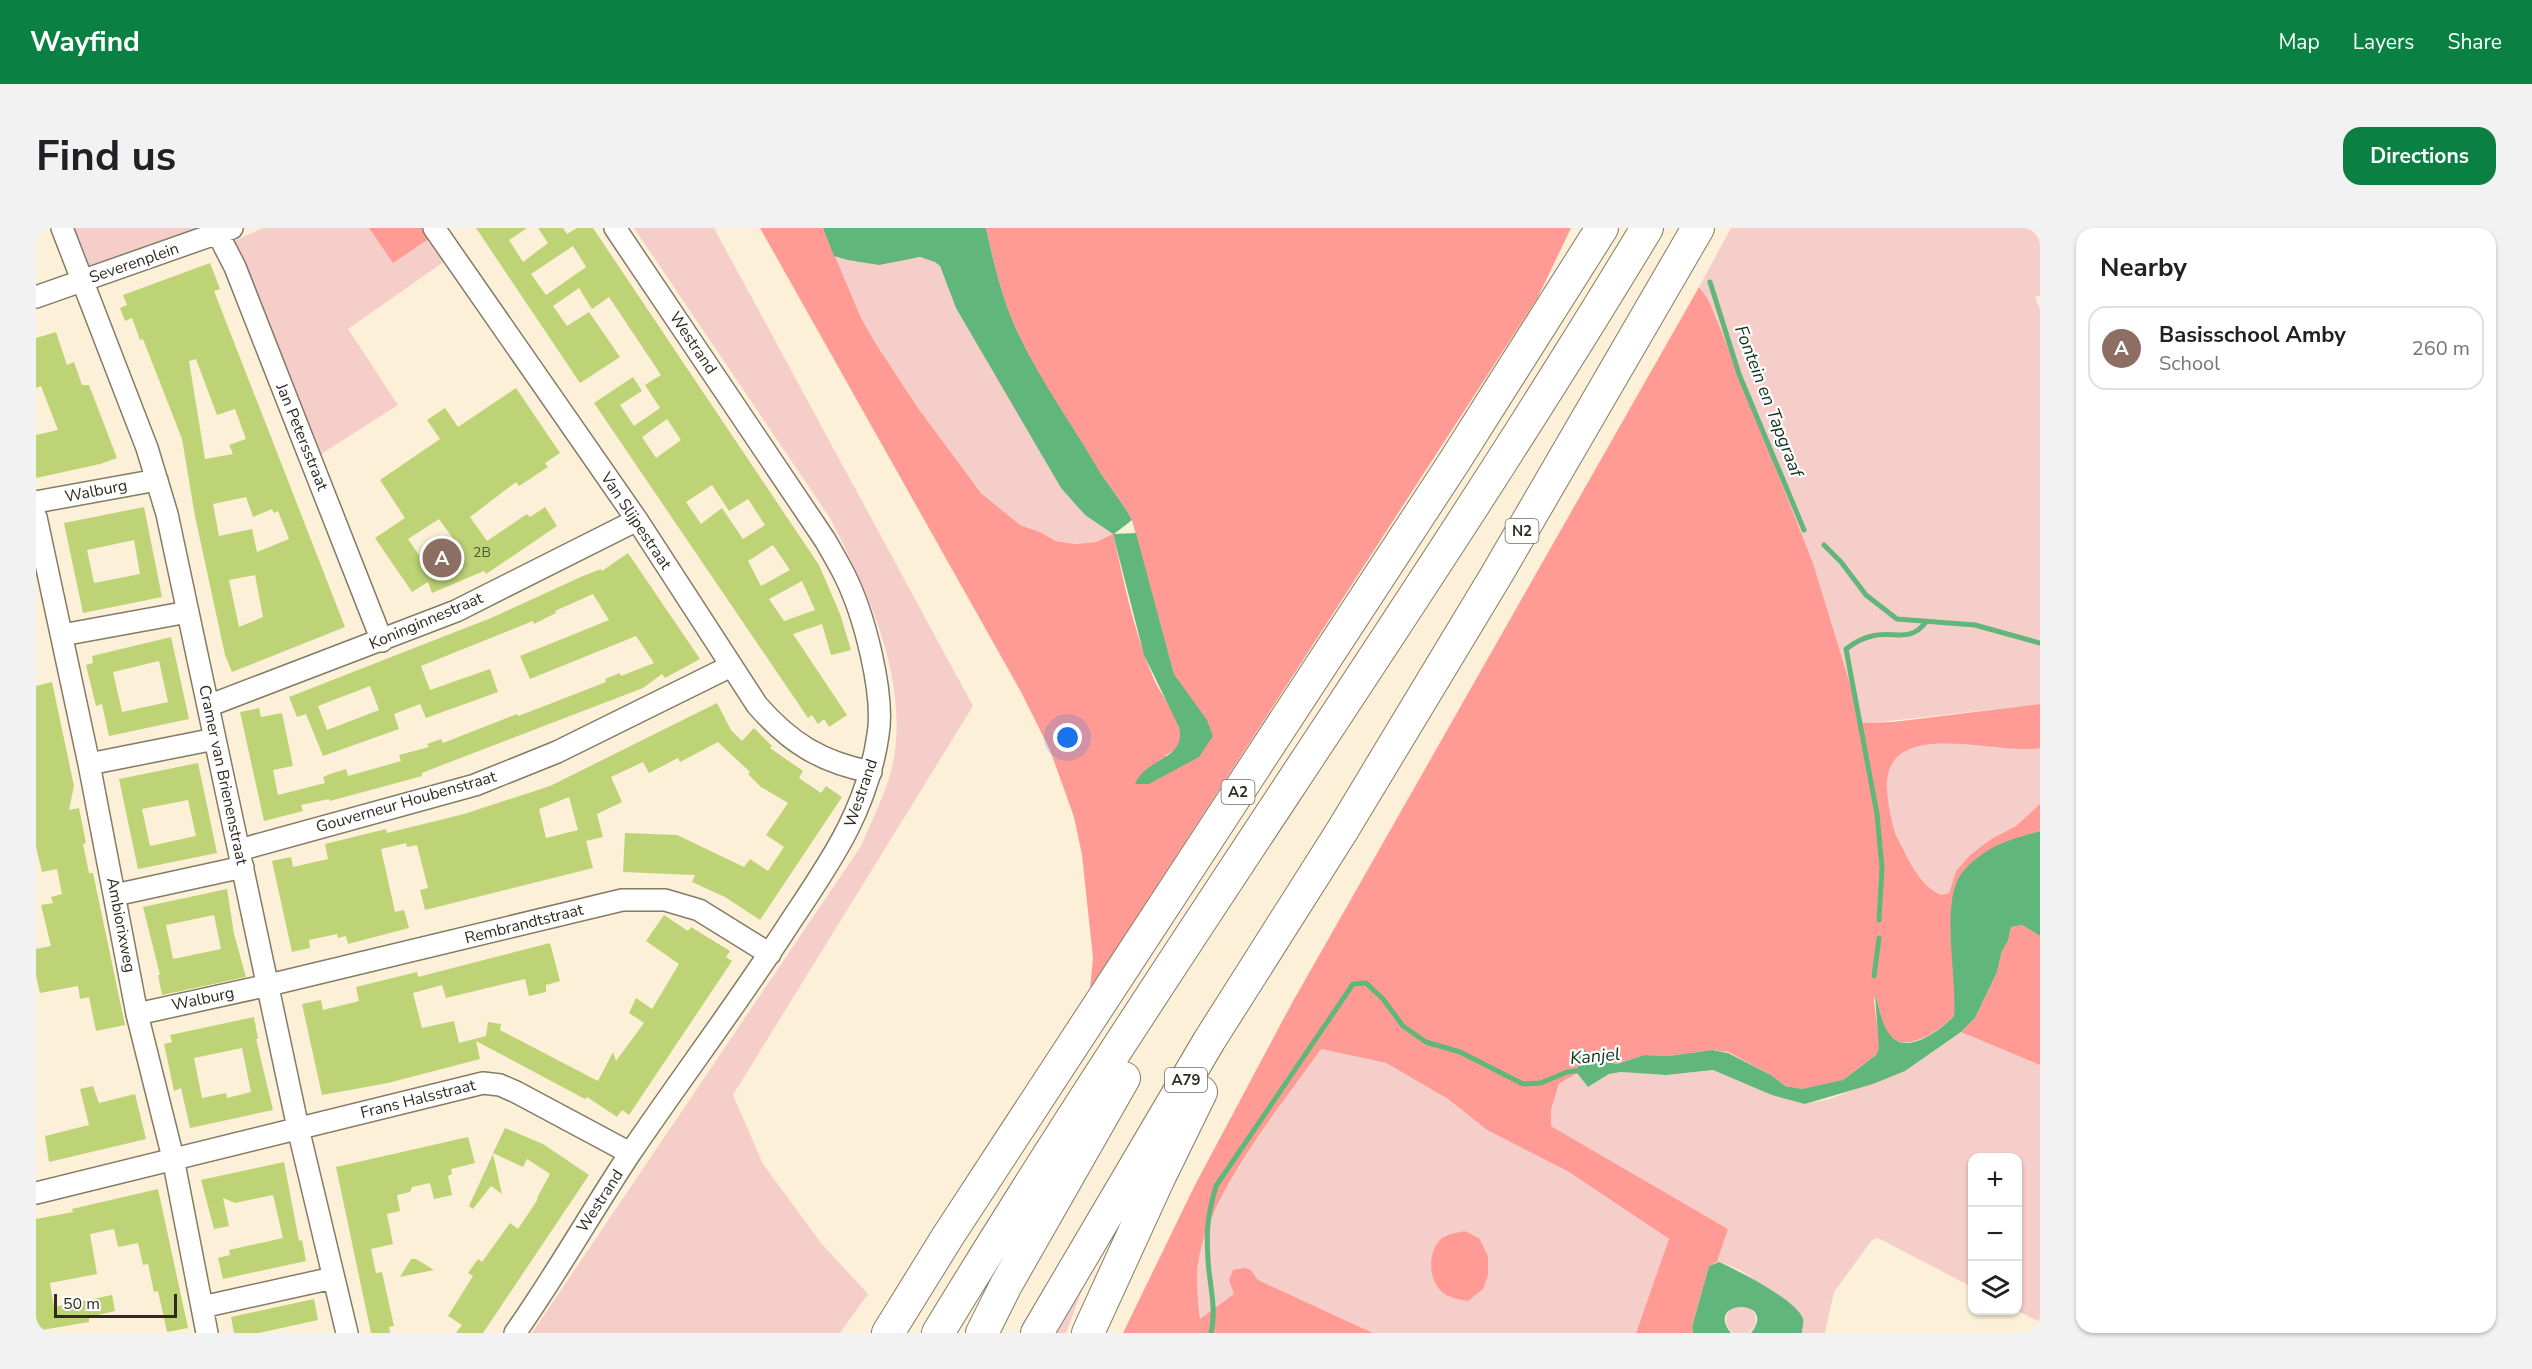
<!DOCTYPE html>
<html lang="en">
<head>
<meta charset="utf-8">
<style>
  :root { --surface:#fff; --page:#f2f2f2; --text:#202124; --muted:#757577; --line:#e0e0e0; --accent:#0b8043 }
  body { margin:0; font-family:"Nunito Sans",sans-serif; background:var(--page); color:var(--text) }
  .controls { position:absolute; right:18px; bottom:18px; display:grid; overflow:hidden; border-radius:12px; box-shadow:0 2px 4px #0004 }
  .controls button { width:54px; height:54px; display:grid; place-items:center; padding:0; border:0; border-bottom:2px solid var(--line); background:var(--surface); color:var(--text); font:30px sans-serif }
  .scale { position:absolute; left:18px; bottom:15px; width:123px; box-sizing:border-box; padding-left:6px; border:3px solid #2f2b22; border-top:0; font-size:16px; line-height:21px; white-space:nowrap; color:#2f2b22; -webkit-text-stroke:4px #fff; paint-order:stroke }
  .you { position:absolute; left:1032px; top:510px; width:21px; height:21px; margin:-15px; border:4px solid #fff; border-radius:50%; background:#1a73e8; box-shadow:0 0 0 9px #1a73e833 }
  .badge { display:grid; place-items:center; width:39px; height:39px; border-radius:50%; background:var(--accent); color:#fff; font-size:20px; font-weight:700 }
  .pin { position:absolute; translate:-50% -50%; border:3px solid #fff; box-shadow:0 2px 6px #0006 }
  .list { margin:0; padding:0; list-style:none }
  h2 { display:flex; justify-content:space-between; align-items:center; height:78px; margin:0; padding:0 24px; font-size:26px }
  h2 small { font-size:20px; font-weight:400; color:var(--muted) }
  .list li { display:grid; grid-template-columns:39px 1fr auto; gap:18px; align-items:center; box-sizing:border-box; height:84px; margin:0 12px 12px; padding:0 12px; border:2px solid var(--line); border-radius:18px }
  .list b { display:block; font-size:22px; white-space:nowrap }
  .list p { margin:0; font-size:20px; white-space:nowrap; color:var(--muted) }
  .list em { font-size:20px; font-style:normal; color:var(--muted) }
  .icon { flex:none; width:33px; height:33px; fill:none; stroke:currentColor; stroke-width:2; stroke-linecap:round; stroke-linejoin:round }
  .map { position:relative; flex:none; width:2004px; height:1105px; overflow:hidden; border-radius:18px }
  header { display:flex; align-items:center; gap:36px; box-sizing:border-box; height:84px; padding:0 30px; background:var(--accent); color:#fff }
  header strong { font-size:28px }
  nav { display:flex; gap:33px; margin-inline-start:auto; font-size:21px }
  .intro { display:flex; align-items:center; justify-content:space-between; box-sizing:border-box; height:144px; padding:0 36px }
  h1 { margin:0; font-size:42px }
  .button { padding:15px 27px; border-radius:18px; background:var(--accent); color:#fff; font-size:21px; font-weight:700 }
  main { display:flex; gap:36px; padding:0 36px }
  aside { flex:1; background:var(--surface); border-radius:18px; box-shadow:0 2px 4px #0004 }
  .map>svg:first-child { display:block }
</style>
</head>
<body>
<header>
<strong>Wayfind</strong>
<nav><a>Map</a><a>Layers</a><a>Share</a></nav>
</header>
<div class="intro"><h1>Find us</h1><a class="button">Directions</a></div>
<main>
<div class="map">
<svg width="2004" height="1105" viewBox="0 0 2004 1105">
  <rect width="100%" height="100%" fill="#fcf1d8"/>
  <path fill="#f5ceca" fill-rule="evenodd" d="M 36,0 L 194,0 L 53,46 Z
    M 227,0 L 333,0 L 357,34 L 394,10 L 409,33 L 312,101 L 362,177 L 279,230 L 196,14 Z
    M 598,0 L 678,0 L 937,478 L 697,867 L 727,936 L 785,1015 L 832,1066 L 804,1105 L 496,1105 L 825,618 C 838,587 855,556 859,523 C 869,442 830,360 794,290 Z
    M 1695,0 L 2004,0 L 2004,67 L 1999,69 L 2004,81 L 2004,476 L 1826,496 L 1777,335 L 1687,107 L 1672,71 L 1663,59 Z
    M 798,28 C 827,38 880,22 899,34 C 905,38 906,44 908,50 L 1025,260 L 1049,287 L 1077,306 L 1060,314 L 1039,316 L 1020,313 L 1004,304 L 984,297 L 945,265 L 882,180 L 840,116 L 825,90 Z
    M 1921,515 L 2004,520 L 2004,576 L 1980,598 L 1955,611 L 1934,627 L 1920,643 L 1913,665 L 1906,668 C 1871,655 1830,554 1862,527 C 1877,514 1903,516 1921,515 Z
    M 1925,804 L 2004,837 L 2004,1094 L 1981,1083 L 1982,930 L 1936,930 L 1936,1059 L 1842,1010 L 1836,1012 L 1798,1064 L 1789,1105 L 1766,1105 L 1767,1092 C 1742,1072 1713,1040 1681,1034 L 1692,1001 L 1515,898 L 1515,882 L 1523,856 L 1541,845 L 1552,859 L 1573,846 L 1585,844 L 1630,847 L 1677,842 L 1769,876 L 1793,871 L 1869,843 Z
    M 1285,821 L 1350,835 L 1412,871 L 1451,902 L 1533,944 L 1634,1012 L 1600,1105 L 1337,1105 L 1222,1052 L 1215,1042 L 1199,1066 L 1165,1092 C 1162,1073 1160,1055 1162,1036 C 1171,967 1245,879 1285,821 ZM 1429,1003 L 1443,1010 L 1415,1070 L 1402,1060 L 1395,1038 L 1409,1007 Z
    M 1052,1046 L 1030,1105 L 1017,1105 Z
    M1690 1092a15 15 0 1 1 30 0a15 15 0 1 1-30 0Z"/>
  <path fill="#ff9b94" d="M 333,0 L 388,0 L 394,10 L 357,35 Z
    M 724,0 L 787,0 L 825,90 L 840,116 L 882,180 L 945,265 L 984,297 L 1004,304 L 1020,313 L 1039,316 L 1060,314 L 1077,306 C 1088,354 1098,404 1117,449 C 1125,468 1143,487 1145,508 C 1146,519 1137,523 1129,528 L 1163,529 L 1149,462 L 1138,446 L 1096,292 C 1086,273 1072,258 1061,239 C 1034,195 1004,152 982,105 C 966,71 958,36 950,0 L 1535,0 L 1502,69 L 1054,761 L 1057,730 L 1046,627 L 1038,589 L 1014,522 L 984,462 Z
    M 1663,59 L 1672,71 L 1687,107 L 1777,335 L 1826,495 L 1857,494 L 2004,476 L 2004,520 C 1960,528 1847,486 1851,562 C 1852,576 1855,593 1860,607 C 1870,627 1884,660 1906,667 L 1913,665 L 1920,643 L 1934,627 L 1955,611 L 1980,598 L 2004,576 L 2004,603 L 1973,613 L 1915,686 L 1920,763 L 1918,788 C 1906,801 1867,829 1852,805 C 1846,795 1843,780 1839,768 L 1838,772 L 1844,821 L 1840,827 L 1807,852 L 1790,857 L 1766,861 L 1749,858 L 1735,847 L 1692,824 L 1676,822 L 1633,828 L 1608,827 L 1581,836 L 1564,833 L 1544,820 L 1541,845 L 1523,856 L 1515,882 L 1515,898 L 1692,1001 L 1681,1034 L 1673,1038 L 1656,1099 L 1657,1105 L 1600,1105 L 1633,1011 L 1533,944 L 1451,902 L 1412,871 L 1350,835 L 1285,821 C 1244,880 1172,965 1162,1036 C 1160,1055 1162,1072 1164,1091 L 1198,1066 L 1193,1052 L 1197,1042 L 1208,1040 L 1215,1042 L 1222,1052 L 1337,1105 L 1087,1105 L 1159,957 L 1256,775 Z
    M 1986,697 L 2004,708 L 2004,837 L 1925,804 L 1939,790 L 1961,744 L 1966,723 L 1972,713 L 1975,699 Z
    M 1429,1003 L 1443,1010 L 1452,1028 L 1452,1047 L 1447,1061 L 1432,1073 C 1421,1071 1411,1070 1403,1061 C 1391,1046 1392,1016 1411,1007 C 1416,1005 1423,1004 1429,1003 Z"/>
  <path fill="#61b67b" d="M 787,0 L 950,0 C 958,36 966,71 982,105 C 1004,152 1035,195 1061,239 C 1072,258 1086,273 1096,292 L 1078,306 L 1100,305 L 1138,446 L 1171,492 L 1177,508 L 1163,529 L 1113,556 L 1099,556 C 1109,530 1151,532 1143,499 L 1108,427 L 1077,306 L 1049,287 L 1025,260 L 920,80 L 904,38 L 899,34 L 884,29 L 843,37 L 812,32 L 798,28 Z
    M 2004,603 L 2004,708 L 1986,697 L 1975,699 L 1972,713 L 1966,723 L 1961,744 L 1939,790 L 1925,804 L 1869,843 L 1837,856 L 1769,876 L 1736,867 L 1677,842 L 1630,847 L 1585,844 L 1573,846 L 1552,859 L 1541,845 L 1544,819 L 1564,833 L 1581,836 L 1608,827 L 1633,828 L 1676,822 L 1692,825 L 1735,847 L 1749,858 L 1766,861 L 1807,852 L 1840,827 L 1843,821 L 1839,767 C 1843,779 1846,797 1854,807 C 1870,828 1905,802 1918,788 C 1921,749 1906,684 1922,651 C 1929,638 1944,627 1956,620 C 1971,612 1988,608 2004,603 Z
    M 1683,1034 C 1701,1042 1761,1072 1767,1091 C 1768,1095 1766,1101 1766,1105 L 1715,1105 C 1743,1070 1667,1071 1695,1105 L 1657,1105 L 1656,1099 L 1673,1038 Z"/>
  <g fill="none" stroke-linecap="round" stroke-linejoin="round">
    <path stroke="#61b67b" stroke-width="5" d="M 1674,54 L 1703,146 L 1768,302
      M 1788,317 L 1805,334 L 1830,367 L 1861,391 L 1939,397 L 2004,415
      M 1843,692 L 1846,640 L 1841,586 L 1810,421 C 1818,415 1826,410 1836,408 C 1858,402 1873,416 1890,394
      M 1838,748 L 1843,710
      M 1175,1105 C 1181,1081 1173,1055 1172,1031 C 1170,1001 1172,986 1180,958 L 1317,756 L 1330,755 L 1347,771 L 1367,798 L 1390,814 L 1424,824 L 1487,856 L 1505,855 L 1531,844 L 1546,842"/>
  </g>
  <path fill="#bdd376" fill-rule="evenodd" d="M 440,0 L 491,0 L 473,12 L 487,34 L 512,15 L 502,0 L 527,0 L 531,6 L 541,0 L 557,0 L 783,337 L 804,386 L 815,422 L 795,427 L 786,396 L 757,406 L 811,487 L 793,499 L 788,491 L 782,496 L 776,487 L 772,490 L 558,175 L 597,149 L 606,163 L 584,177 L 598,198 L 624,180 L 609,157 L 625,147 L 573,69 L 556,81 L 543,60 L 517,78 L 531,98 L 553,84 L 584,129 L 544,155 ZM 537,18 L 550,39 L 510,67 L 495,46 ZM 631,191 L 645,212 L 620,230 L 606,209 ZM 676,257 L 693,283 L 712,271 L 729,297 L 707,311 L 686,280 L 665,296 L 650,274 ZM 737,317 L 754,342 L 725,358 L 712,333 ZM 766,353 L 779,382 L 748,393 L 733,371 Z
    M 174,35 L 184,61 L 178,63 L 309,399 L 196,444 L 189,427 L 159,288 L 146,211 L 107,111 L 104,112 L 96,90 L 89,93 L 84,80 L 91,77 L 87,67 ZM 160,131 L 181,187 L 199,181 L 210,211 L 193,217 L 197,226 L 169,231 L 153,133 ZM 210,269 L 217,289 L 236,281 L 238,285 L 242,283 L 253,311 L 221,324 L 216,301 L 183,308 L 177,276 ZM 219,347 L 227,389 L 203,399 L 193,352 Z
    M 20,104 L 31,137 L 38,134 L 46,157 L 53,157 L 81,230 L 64,236 L 0,250 L 0,207 L 22,202 L 5,158 L 0,160 L 0,110 Z
    M 480,160 L 524,225 L 509,235 L 512,239 L 483,258 L 480,254 L 434,289 L 451,313 L 491,286 L 494,289 L 509,279 L 521,298 L 450,346 L 448,343 L 396,365 L 392,354 L 376,364 L 339,310 L 369,290 L 344,252 L 404,211 L 391,192 L 409,180 L 422,199 ZM 403,291 L 418,312 L 387,333 L 372,311 Z
    M 108,279 L 126,369 L 47,385 L 28,295 ZM 98,312 L 104,346 L 58,355 L 51,322 Z
    M 592,325 L 664,431 L 629,450 L 626,446 L 607,460 L 414,534 L 386,545 L 386,548 L 294,573 L 293,571 L 265,577 L 267,583 L 228,593 L 204,484 L 223,480 L 225,489 L 246,485 L 257,538 L 237,542 L 242,567 L 289,555 L 287,549 L 294,546 L 310,541 L 312,548 L 365,533 L 363,527 L 393,519 L 391,516 L 405,511 L 407,515 L 481,486 L 482,488 L 511,477 L 570,454 L 569,451 L 584,445 L 585,448 L 618,435 L 600,408 L 494,451 L 484,428 L 573,392 L 557,366 L 519,383 L 520,385 L 498,396 L 497,393 L 385,438 L 394,462 L 454,441 L 462,464 L 390,490 L 384,476 L 358,486 L 363,501 L 287,528 L 270,486 L 261,489 L 253,469 L 455,390 L 547,348 L 565,341 L 566,343 ZM 334,458 L 343,482 L 291,502 L 282,478 Z
    M 135,409 L 153,491 L 73,508 L 66,476 L 60,478 L 50,437 L 57,435 L 56,428 ZM 123,433 L 132,474 L 86,484 L 77,444 Z
    M 16,454 L 38,558 L 33,582 L 43,580 L 50,615 L 47,616 L 53,645 L 57,645 L 89,797 L 60,803 L 53,769 L 44,771 L 42,758 L 4,765 L 0,748 L 0,721 L 15,718 L 5,677 L 17,675 L 15,669 L 26,666 L 21,641 L 6,644 L 0,619 L 0,458 Z
    M 681,475 L 695,502 L 706,513 L 718,500 L 736,518 L 734,520 L 767,543 L 763,550 L 785,565 L 790,558 L 806,569 L 724,692 L 689,669 L 656,654 L 659,647 L 587,644 L 589,605 L 641,607 L 708,639 L 714,631 L 732,643 L 748,619 L 730,607 L 752,575 L 725,559 L 712,546 L 714,544 L 682,514 L 644,534 L 642,530 L 613,545 L 607,534 L 575,549 L 586,574 L 561,586 L 567,609 L 550,613 L 557,640 L 389,682 L 384,662 L 392,660 L 381,617 L 371,619 L 370,615 L 345,621 L 359,684 L 368,682 L 373,700 L 312,716 L 310,708 L 302,710 L 301,706 L 273,712 L 274,720 L 256,724 L 236,633 L 255,629 L 257,639 L 292,631 L 289,616 L 350,601 L 351,605 L 428,586 L 514,558 ZM 533,569 L 542,602 L 510,610 L 503,581 Z
    M 162,535 L 181,625 L 102,641 L 83,551 ZM 152,572 L 160,608 L 114,618 L 106,581 Z
    M 191,661 L 198,706 L 210,749 L 126,767 L 122,747 L 124,747 L 107,679 ZM 178,687 L 185,721 L 137,731 L 130,697 Z
    M 628,687 L 652,703 L 655,699 L 694,723 L 690,729 L 696,733 L 593,887 L 586,882 L 581,889 L 551,869 L 549,871 L 440,813 L 444,831 L 352,855 L 286,867 L 266,776 L 285,772 L 287,782 L 323,773 L 320,759 L 381,744 L 382,749 L 514,715 L 524,753 L 510,757 L 510,764 L 493,768 L 489,751 L 410,770 L 406,757 L 377,765 L 386,800 L 418,793 L 423,815 L 450,808 L 452,794 L 465,796 L 464,802 L 562,853 L 577,824 L 580,833 L 608,795 L 593,785 L 600,770 L 616,781 L 643,736 L 610,713 Z
    M 218,789 L 222,811 L 220,811 L 237,882 L 154,900 L 145,860 L 138,863 L 128,816 L 136,814 L 134,807 ZM 206,820 L 215,864 L 191,870 L 190,865 L 166,870 L 158,830 Z
    M 57,858 L 63,875 L 99,866 L 110,911 L 13,934 L 9,908 L 53,897 L 44,861 Z
    M 469,900 L 507,916 L 553,947 L 447,1105 L 420,1105 L 426,1097 L 412,1088 L 437,1048 L 432,1045 L 442,1031 L 446,1034 L 474,995 L 482,1001 L 502,971 L 501,970 L 514,946 L 491,931 L 487,939 L 457,925 Z
    M 432,909 L 439,935 L 415,941 L 416,946 L 412,948 L 416,967 L 398,971 L 394,955 L 376,959 L 374,964 L 361,967 L 364,983 L 351,986 L 357,1016 L 335,1021 L 340,1045 L 346,1044 L 358,1098 L 353,1099 L 354,1105 L 335,1105 L 300,939 Z
    M 457,926 L 466,966 L 455,958 L 437,981 L 433,978 Z
    M 248,934 L 263,1013 L 266,1012 L 270,1033 L 187,1051 L 182,1030 L 194,1027 L 193,1022 L 247,1010 L 237,967 L 199,975 L 187,970 L 193,998 L 178,1001 L 165,952 Z
    M 122,961 L 152,1100 L 131,1104 L 122,1063 L 118,1064 L 112,1036 L 107,1037 L 102,1015 L 82,1019 L 78,1001 L 54,1006 L 61,1046 L 14,1055 L 18,1079 L 76,1067 L 79,1083 L 53,1089 L 53,1094 L 0,1103 L 0,991 L 37,984 L 36,981 Z
    M 375,1031 L 380,1031 L 398,1042 L 364,1049 Z
    M 278,1071 L 282,1092 L 223,1105 L 198,1105 L 195,1089 Z"/>
  <g fill="none" stroke-linecap="round" stroke-linejoin="round">
    <defs>
      <path id="minor" d="M 26,0 L 111,220 L 131,286 L 262,900 L 311,1105
        M 398,0 L 601,292 L 721,477 C 754,515 785,534 835,544
        M 182,6 L 199,39 L 346,413
        M 0,69 L 196,0
        M 0,274 L 121,252
        M 0,289 L 53,536 L 101,786 L 137,930 L 171,1105
        M 26,407 L 152,384
        M 172,478 L 420,383 L 601,292
        M 53,536 L 179,511
        M 203,622 L 439,557 L 521,524 L 695,438
        M 79,667 L 207,639
        M 101,786 L 233,757 L 586,672 L 629,672 L 663,682 L 734,726
        M 0,965 L 447,855 L 464,857 L 480,864 L 594,925
        M 166,1079 L 297,1050
        M 479,1105 C 520,1047 555,984 595,924 C 646,849 701,776 751,699 C 792,637 831,584 842,507 C 849,466 828,386 809,348 C 803,336 796,324 789,312 L 579,0"/>
      <path id="highway" d="M 852,1105 L 912,1008 L 1418,234 L 1566,0
        M 902,1105 C 1129,731 1385,375 1611,0
        M 946,1105 L 970,1057 L 1088,850
        M 1001,1105 L 1173,813 L 1306,603 L 1461,346 L 1662,0
        M 1052,1105 L 1122,952 L 1165,864"/>
    </defs>
    <use href="#minor" stroke="#847b65" stroke-width="24"/>
    <use href="#highway" stroke="#847b65" stroke-width="34"/>
    <use href="#minor" stroke="#fff" stroke-width="21"/>
    <use href="#highway" stroke="#fff" stroke-width="32"/>
  </g>
  <g text-anchor="middle" dominant-baseline="central" stroke-width="4.5" stroke-linejoin="round" paint-order="stroke">
    <g font-size="14" fill="#525537">
      <text x="446" y="324">2B</text>
    </g>
    <g fill="#fff" stroke="#6d6b64" stroke-width="1.5">
      <rect x="1469.5" y="291" width="33" height="24" rx="4.5"/>
      <rect x="1185.5" y="552" width="33" height="24" rx="4.5"/>
      <rect x="1129" y="840" width="42" height="24" rx="4.5"/>
    </g>
    <g font-size="15" font-weight="bold" fill="#2f2b22">
      <text x="1486" y="303">N2</text>
      <text x="1202" y="564">A2</text>
      <text x="1150" y="852">A79</text>
    </g>
    <g font-size="16" fill="#2f2b22" stroke="#fff">
      <text transform="translate(98 35) rotate(-19)">Severenplein</text>
      <text transform="translate(657 115) rotate(56)">Westrand</text>
      <text transform="translate(266 209) rotate(68)">Jan Petersstraat</text>
      <text transform="translate(60 263) rotate(-11)">Walburg</text>
      <text transform="translate(600 293) rotate(56)">Van Slijpestraat</text>
      <text transform="translate(390 393) rotate(-23)">Koninginnestraat</text>
      <text transform="translate(187 547) rotate(78)">Cramer van Brienenstraat</text>
      <text transform="translate(825 565) rotate(-71)">Westrand</text>
      <text transform="translate(370 574) rotate(-16)">Gouverneur Houbenstraat</text>
      <text transform="translate(488 696) rotate(-14)">Rembrandtstraat</text>
      <text transform="translate(85 697) rotate(79)">Ambiorixweg</text>
      <text transform="translate(167 771) rotate(-12)">Walburg</text>
      <text transform="translate(382 871) rotate(-14)">Frans Halsstraat</text>
      <text transform="translate(564 973) rotate(-57)">Westrand</text>
    </g>
    <g font-size="18" font-style="italic" fill="#0e331b" stroke="#fff">
      <text transform="translate(1733 173) rotate(69)">Fontein en Tapgraaf</text>
      <text transform="translate(1559 828) rotate(-5)">Kanjel</text>
    </g>
  </g>
</svg>
<div class="controls">
<button>+</button>
<button>−</button>
<button><svg class="icon" aria-label="layers" viewBox="0 0 24 24"><path d="M12 4l9 5-9 5-9-5zM3 14l9 5 9-5"/></svg></button>
</div>
<div class="scale">50 m</div>
<div class="you"></div>
<div class="pin badge" style="left:406px;top:330px;background:#8d6e63">A</div>
</div>
<aside>
<h2>Nearby<small></small></h2>
<ul class="list">
<li><span class="badge" style="background:#8d6e63">A</span><div><b>Basisschool Amby</b><p>School</p></div><em>260 m</em></li>
</ul>
</aside>
</main>
</body>
</html>
